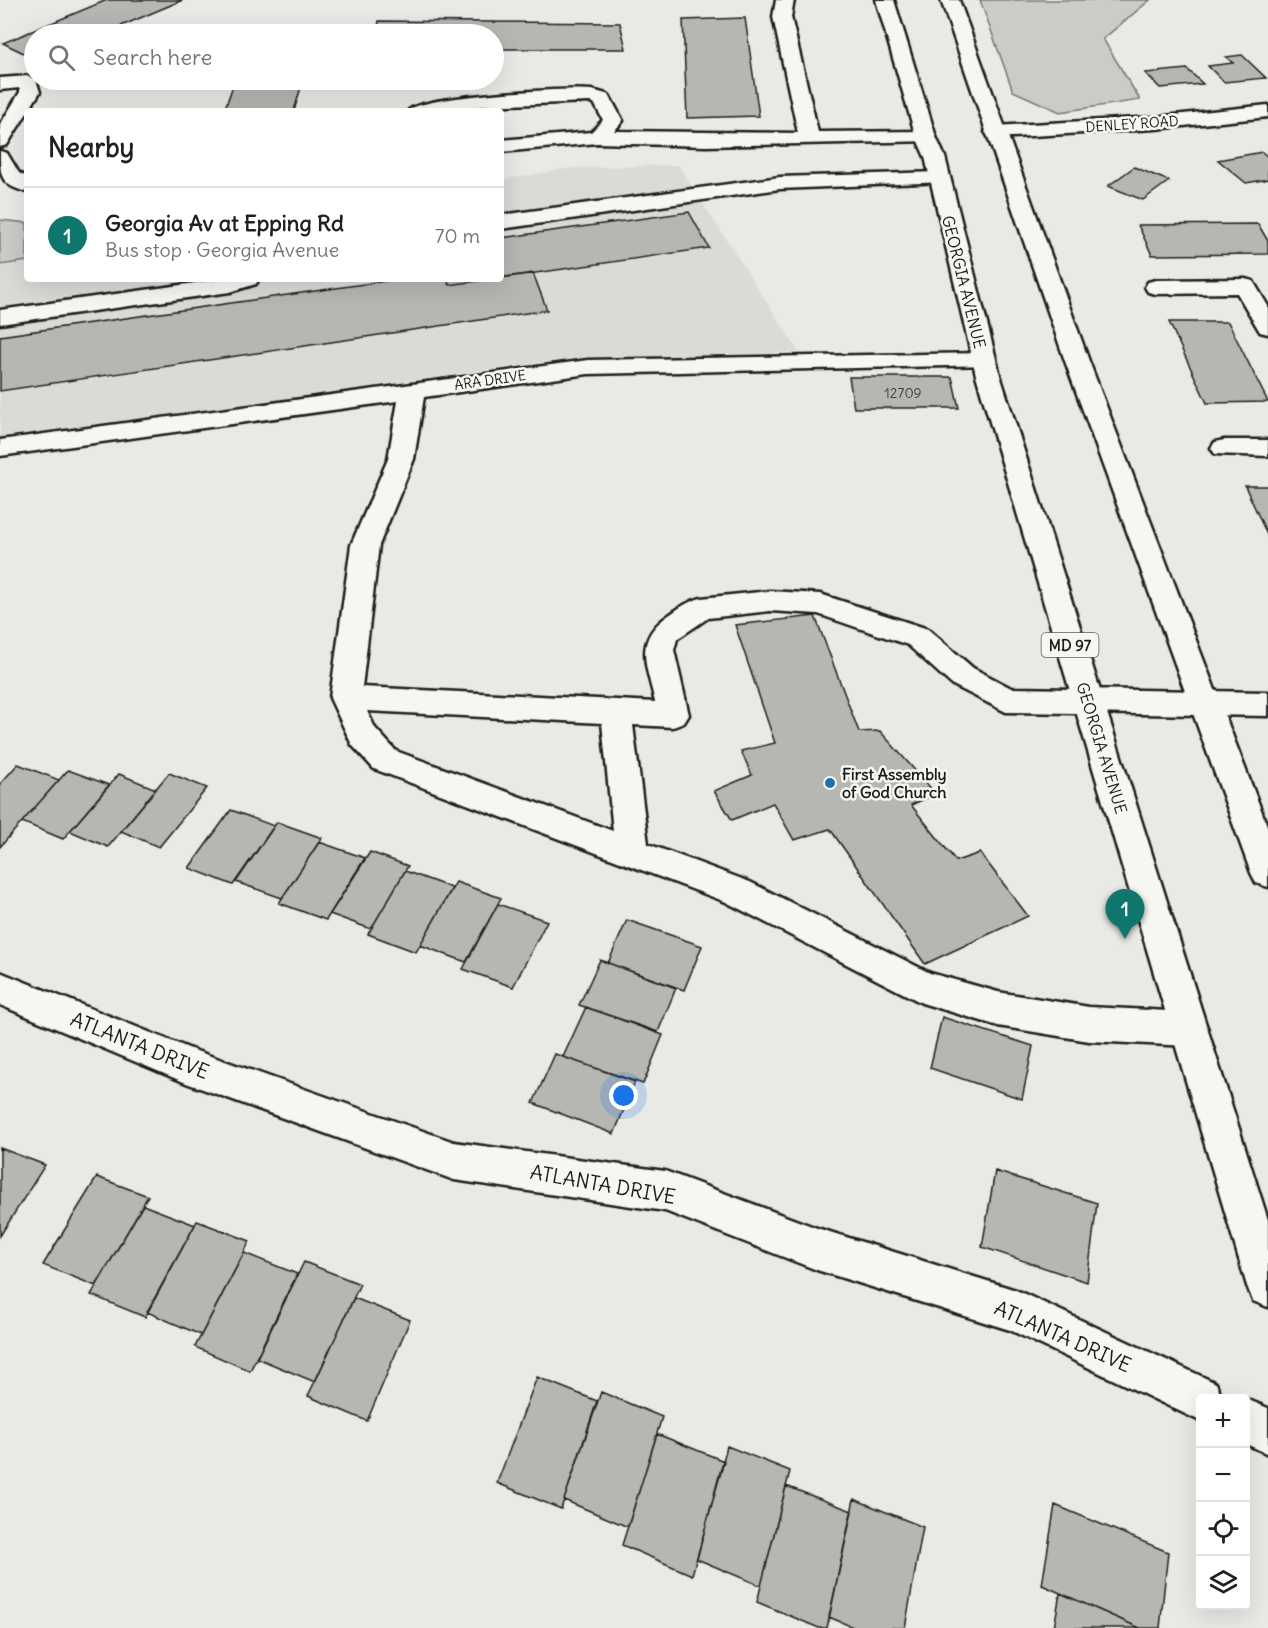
<!DOCTYPE html>
<html lang="en">
<head>
<meta charset="utf-8">
<style>
  :root { --surface:#fff; --page:#f2f2f2; --text:#202124; --muted:#757577; --line:#e0e0e0; --accent:#0f766e }
  body { margin:0; font-family:Delius,sans-serif; background:var(--page); color:var(--text) }
  .controls { position:absolute; right:18px; bottom:18px; display:grid; overflow:hidden; border-radius:6px; box-shadow:0 6px 24px #0002 }
  .controls button { width:54px; height:54px; display:grid; place-items:center; padding:0; border:0; border-bottom:2px solid var(--line); background:var(--surface); color:var(--text); font:30px sans-serif }
  .you { position:absolute; left:624px; top:1096px; width:21px; height:21px; margin:-15px; border:4px solid #fff; border-radius:50%; background:#1a73e8; box-shadow:0 0 0 9px #1a73e833 }
  .badge { display:grid; place-items:center; width:39px; height:39px; border-radius:50%; background:var(--accent); color:#fff; font-size:20px; font-weight:700 }
  .pin { position:absolute; translate:-50% -50px; filter:drop-shadow(0 2px 3px #0008) }
  .pin::after { content:''; position:absolute; top:32px; width:21px; height:18px; background:inherit; clip-path:polygon(0 0,100% 0,50% 100%) }
  .list { margin:0; padding:0; list-style:none }
  h2 { display:flex; justify-content:space-between; align-items:center; height:78px; margin:0; padding:0 24px; font-size:26px }
  h2 small { font-size:20px; font-weight:400; color:var(--muted) }
  .list li { display:grid; grid-template-columns:39px 1fr auto; gap:18px; align-items:center; box-sizing:border-box; height:96px; padding:0 24px; border-top:2px solid var(--line) }
  .list b { display:block; font-size:22px; white-space:nowrap }
  .list p { margin:0; font-size:20px; white-space:nowrap; color:var(--muted) }
  .list em { font-size:20px; font-style:normal; color:var(--muted) }
  .icon { flex:none; width:33px; height:33px; fill:none; stroke:currentColor; stroke-width:2; stroke-linecap:round; stroke-linejoin:round }
  .map { position:relative; flex:none; width:1268px; height:1628px; overflow:hidden }
  .search { position:absolute; background:var(--surface); box-shadow:0 6px 24px #0002; left:24px; top:24px; width:480px; height:66px; display:flex; align-items:center; gap:15px; box-sizing:border-box; padding:0 21px; border-radius:33px; color:var(--muted); font-size:22px }
  .panel { position:absolute; background:var(--surface); box-shadow:0 6px 24px #0002; left:24px; top:108px; width:480px; height:174px; border-radius:6px }
  .map>svg:first-child { display:block }
</style>
</head>
<body>
<div class="map">
<svg width="1268" height="1628" viewBox="0 0 1268 1628">
  <rect width="100%" height="100%" fill="#e9e9e5"/>
  <filter id="ink" filterUnits="userSpaceOnUse"><feTurbulence type="fractalNoise" baseFrequency=".0167" numOctaves="2"/><feDisplacementMap in="SourceGraphic" scale="12" xChannelSelector="R" yChannelSelector="G"/><feConvolveMatrix kernelMatrix="1 2 1 2 8 2 1 2 1" color-interpolation-filters="sRGB"/></filter>
  <g filter="url(#ink)">
    <path fill="#dadad6" d="M 678,165 L 799,352 L 546,362 L 0,438 L 0,265 L 27,261 L 27,279 L 501,279 L 501,180 L 571,168 Z"/>
    <path fill="#cbcbc7" stroke="#747472" stroke-width="1.5" d="M 980,0 L 1150,0 L 1103,39 L 1140,100 L 1060,112 L 1013,91 Z
      M 0,220 L 27,223 L 27,261 L 0,265 Z"/>
    <path fill="#b6b6b3" stroke="#1c1c1c" stroke-width="1.5" d="M 107,0 L 183,0 L 102,34 L 34,34 L 34,58 L 3,43 Z
      M 745,18 L 759,116 L 687,118 L 683,20 Z
      M 379,21 L 620,23 L 626,49 L 494,49 L 494,34 L 377,34 Z
      M 1242,55 L 1266,78 L 1224,82 L 1208,66 L 1233,63 L 1226,57 Z
      M 1187,69 L 1203,84 L 1160,88 L 1145,73 Z
      M 235,80 L 303,80 L 294,111 L 224,111 Z
      M 1262,152 L 1268,157 L 1268,179 L 1246,183 L 1218,160 Z
      M 1134,167 L 1169,181 L 1143,200 L 1108,186 Z
      M 689,212 L 709,248 L 501,278 L 501,238 Z
      M 1258,224 L 1268,241 L 1268,254 L 1152,255 L 1138,225 Z
      M 533,273 L 547,310 L 0,391 L 0,336 L 399,279 L 447,279 L 449,285 Z
      M 447,279 L 492,279 L 449,285 Z
      M 1169,322 L 1228,322 L 1268,402 L 1207,403 Z
      M 849,377 L 952,377 L 959,408 L 854,408 Z
      M 1245,486 L 1268,486 L 1268,537 Z
      M 815,616 L 859,732 L 880,731 L 936,794 L 911,805 L 956,861 L 980,853 L 1028,916 L 925,964 L 830,829 L 794,840 L 773,803 L 732,820 L 714,791 L 752,775 L 741,751 L 775,743 L 735,625 Z
      M 18,764 L 59,780 L 0,847 L 0,784 Z
      M 68,770 L 109,785 L 63,839 L 22,822 Z
      M 169,773 L 207,788 L 159,847 L 121,831 Z
      M 119,774 L 156,789 L 108,847 L 70,831 Z
      M 231,810 L 274,826 L 233,885 L 189,868 Z
      M 277,822 L 322,838 L 282,898 L 236,882 Z
      M 319,842 L 365,858 L 326,920 L 279,903 Z
      M 370,852 L 408,866 L 371,929 L 330,914 Z
      M 405,871 L 452,888 L 416,952 L 368,934 Z
      M 456,882 L 501,898 L 466,962 L 420,945 Z
      M 498,904 L 547,921 L 513,987 L 463,969 Z
      M 627,920 L 702,946 L 684,990 L 608,963 Z
      M 600,960 L 676,988 L 658,1032 L 579,1005 Z
      M 586,1007 L 663,1035 L 643,1084 L 563,1057 Z
      M 942,1017 L 1033,1046 L 1022,1099 L 930,1068 Z
      M 555,1054 L 635,1082 L 614,1134 L 533,1103 Z
      M 0,1148 L 45,1165 L 0,1236 Z
      M 995,1171 L 1097,1203 L 1087,1282 L 982,1247 Z
      M 97,1177 L 148,1196 L 96,1286 L 43,1265 Z
      M 143,1205 L 195,1225 L 145,1317 L 91,1295 Z
      M 197,1221 L 250,1241 L 201,1335 L 147,1312 Z
      M 244,1253 L 297,1274 L 250,1371 L 195,1347 Z
      M 304,1262 L 360,1284 L 315,1382 L 257,1358 Z
      M 354,1298 L 410,1320 L 367,1421 L 308,1396 Z
      M 537,1377 L 597,1401 L 561,1509 L 497,1483 Z
      M 601,1392 L 662,1417 L 628,1527 L 564,1500 Z
      M 657,1434 L 724,1461 L 692,1575 L 622,1545 Z
      M 727,1446 L 790,1471 L 761,1586 L 697,1559 Z
      M 786,1486 L 852,1511 L 827,1628 L 819,1628 L 757,1602 Z
      M 854,1499 L 923,1527 L 905,1628 L 855,1628 L 829,1617 Z
      M 1055,1505 L 1168,1552 L 1160,1628 L 1140,1628 L 1042,1585 Z
      M 1060,1593 L 1140,1628 L 1054,1628 Z"/>
    <g fill="none" stroke-linecap="round" stroke-linejoin="round">
      <defs>
        <path id="minor" d="M 776,0 L 794,0 L 791,17 L 818,132 L 926,131 L 933,133 L 936,137 L 933,141 L 706,146 L 597,143 L 501,152 L 501,140 L 591,132 L 603,120 L 594,103 L 590,102 L 483,106 L 453,111 L 408,111 C 418,96 568,87 591,90 C 597,91 603,93 609,95 L 623,121 L 614,131 L 798,133 L 773,17 Z
          M 28,76 L 36,80 L 40,92 L 7,145 L 0,147 L 0,125 L 20,92 L 20,88 L 0,90 L 0,78 Z
          M 1268,105 L 1268,117 L 1155,129 L 995,138 L 988,136 L 985,132 L 988,128 L 995,126 L 1155,117 Z
          M 0,151 L 7,153 L 19,173 L 27,177 L 27,192 C 0,185 0,176 0,151 Z
          M 938,172 L 945,174 L 948,178 L 945,182 L 780,189 L 501,229 L 501,215 L 780,177 Z
          M 224,279 L 259,279 L 256,284 L 230,292 L 0,324 L 0,310 Z
          M 1245,279 L 1253,281 L 1268,306 L 1268,334 L 1260,332 L 1237,293 L 1156,294 L 1148,292 L 1145,287 L 1148,282 L 1156,280 Z
          M 984,353 L 993,355 L 996,360 L 993,365 L 588,374 L 424,397 L 414,459 L 379,545 L 362,687 L 655,702 C 647,666 632,640 669,615 C 679,608 689,601 701,598 L 770,591 L 820,594 L 928,629 L 973,668 L 1011,688 L 1268,692 L 1268,716 L 1006,712 L 951,684 L 908,645 L 818,614 L 770,611 L 708,618 L 677,639 L 674,650 L 689,715 L 684,723 L 673,727 L 633,725 L 648,844 L 750,882 L 930,973 L 998,992 L 1089,1007 L 1189,1012 L 1202,1017 L 1208,1029 L 1202,1041 L 1189,1046 L 1089,1041 L 998,1026 L 922,1003 L 726,902 L 374,769 L 352,745 L 330,698 L 351,545 L 388,459 L 398,401 L 0,456 L 0,440 L 588,360 ZM 367,711 L 602,723 L 613,831 L 396,751 L 375,728 Z
          M 1224,440 L 1268,440 L 1268,456 L 1215,454 L 1211,448 L 1215,442 Z
          M 0,972 L 191,1049 L 454,1142 L 665,1171 L 817,1228 L 1016,1290 L 1216,1383 L 1222,1398 L 1200,1398 L 1200,1421 L 1010,1330 L 817,1270 L 665,1211 L 454,1180 L 186,1083 L 0,1005 Z
          M 1246,1399 L 1268,1408 L 1268,1454 L 1246,1444 Z"/>
        <path id="major" d="M 876,0 L 894,0 L 936,137 L 945,157 L 1000,375 L 1268,1220 L 1268,1307 L 1253,1301 L 1247,1286 L 976,375 L 925,157 L 916,137 Z
          M 941,0 L 959,0 L 1089,361 L 1268,828 L 1268,887 L 1256,883 L 1251,873 L 1065,361 Z"/>
      </defs>
      <use href="#minor" stroke="#1c1c1c" stroke-width="5"/>
      <use href="#major" stroke="#1c1c1c" stroke-width="5"/>
      <use href="#minor" fill="#f6f6f2" fill-rule="evenodd"/>
      <use href="#major" fill="#f6f6f2" fill-rule="evenodd"/>
    </g>
  </g>
  <circle fill="#1f6fb2" stroke="#f6f6f2" stroke-width="2" cx="830" cy="783" r="6"/>
  <g text-anchor="middle" dominant-baseline="central" stroke-width="5" stroke-linejoin="round" paint-order="stroke">
    <g font-size="14" fill="#1c1c1c" stroke="#f6f6f2">
      <text transform="translate(1132 124) rotate(-4)">DENLEY ROAD</text>
      <text transform="translate(490 380) rotate(-8)">ARA DRIVE</text>
    </g>
    <g font-size="14" fill="#424242">
      <text x="903" y="393">12709</text>
    </g>
    <rect fill="#f6f6f2" stroke="#5d5d5c" stroke-width="1.5" x="1041.5" y="633" width="57" height="24" rx="4.5"/>
    <g font-size="15" font-weight="bold" fill="#1c1c1c">
      <text x="1070" y="645">MD 97</text>
    </g>
    <g font-size="16" fill="#1c1c1c" stroke="#f6f6f2">
      <text transform="translate(964 282) rotate(76)">GEORGIA AVENUE</text>
      <text transform="translate(1102 748) rotate(73)">GEORGIA AVENUE</text>
    </g>
    <g font-size="16" font-weight="bold" fill="#1c1c1c" stroke="#f6f6f2" text-anchor="start">
      <text x="842" y="774">First Assembly<tspan x="842" dy="18">of God Church</tspan></text>
    </g>
    <g font-size="20" fill="#1c1c1c" stroke="#f6f6f2">
      <text transform="translate(140 1045) rotate(22)">ATLANTA DRIVE</text>
      <text transform="translate(603 1184) rotate(10)">ATLANTA DRIVE</text>
      <text transform="translate(1063 1336) rotate(24)">ATLANTA DRIVE</text>
    </g>
  </g>
</svg>
<div class="controls">
<button>+</button>
<button>−</button>
<button><svg class="icon" aria-label="locate" viewBox="0 0 24 24"><circle cx="12" cy="12" r="6"/><path d="M12 2v4M12 18v4M2 12h4M18 12h4"/></svg></button>
<button><svg class="icon" aria-label="layers" viewBox="0 0 24 24"><path d="M12 4l9 5-9 5-9-5zM3 14l9 5 9-5"/></svg></button>
</div>
<div class="you"></div>
<div class="pin badge" style="left:1125px;top:939px">1</div>
<div class="search"><svg class="icon" aria-label="search" viewBox="0 0 24 24"><circle cx="10" cy="10" r="6"/><path d="M15 15l6 6"/></svg>Search here</div>
<section class="panel">
<h2>Nearby<small></small></h2>
<ul class="list">
<li><span class="badge">1</span><div><b>Georgia Av at Epping Rd</b><p>Bus stop · Georgia Avenue</p></div><em>70 m</em></li>
</ul>
</section>
</div>
</body>
</html>
